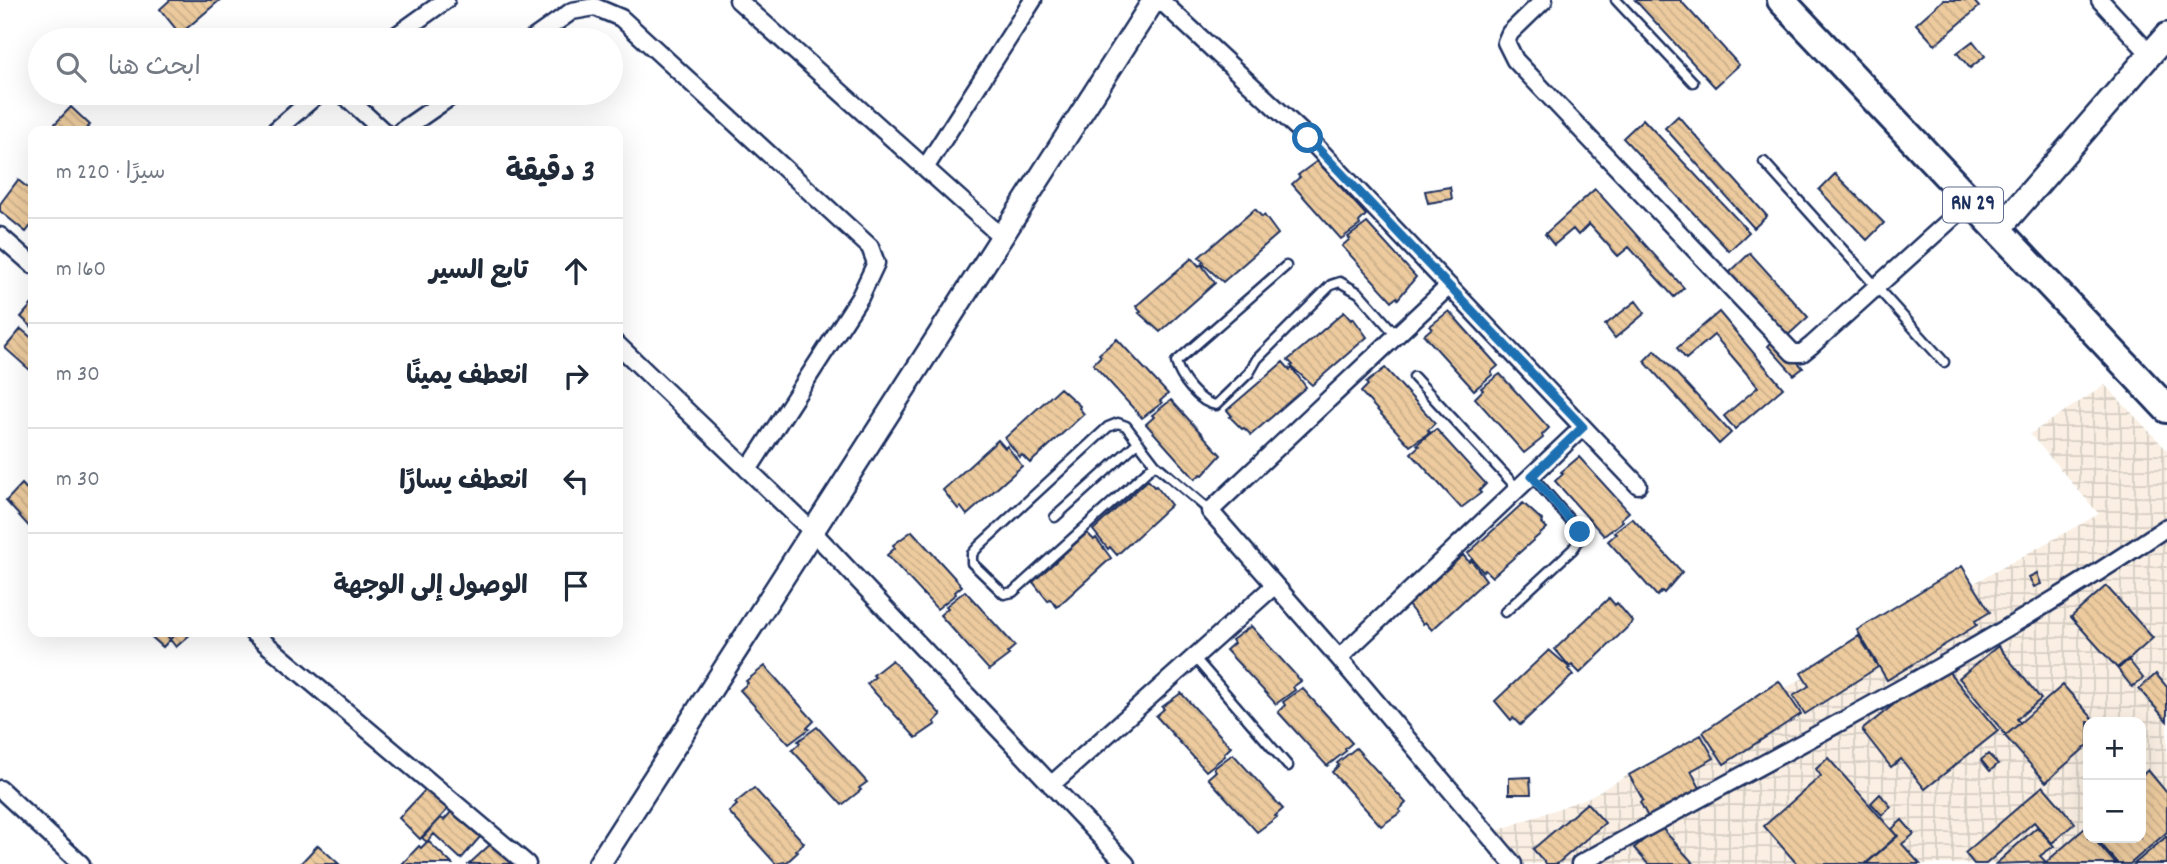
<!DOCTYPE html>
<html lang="ar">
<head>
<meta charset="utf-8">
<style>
  :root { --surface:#fff; --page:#f2f2f3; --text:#1f2937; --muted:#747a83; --line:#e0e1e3 }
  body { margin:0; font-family:Dekko,"Playpen Sans Arabic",sans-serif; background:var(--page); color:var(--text); direction:rtl }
  .controls { position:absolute; right:21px; bottom:21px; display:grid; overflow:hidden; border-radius:14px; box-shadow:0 7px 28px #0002 }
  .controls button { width:63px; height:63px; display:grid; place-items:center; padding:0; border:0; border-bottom:2px solid var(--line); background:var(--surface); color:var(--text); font:35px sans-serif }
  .stop { position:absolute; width:21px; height:21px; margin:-16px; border:5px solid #1f6fb2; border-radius:50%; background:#fff }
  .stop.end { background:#1f6fb2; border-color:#fff; box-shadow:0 2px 7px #0008 }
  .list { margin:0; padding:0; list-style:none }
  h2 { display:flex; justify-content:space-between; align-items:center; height:91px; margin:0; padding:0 28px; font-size:30px }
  h2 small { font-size:23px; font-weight:400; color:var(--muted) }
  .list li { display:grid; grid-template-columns:46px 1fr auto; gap:21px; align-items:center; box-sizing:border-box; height:105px; padding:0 28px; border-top:2px solid var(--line) }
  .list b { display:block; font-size:26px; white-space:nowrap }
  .list em { font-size:23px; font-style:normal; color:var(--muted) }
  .icon { flex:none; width:38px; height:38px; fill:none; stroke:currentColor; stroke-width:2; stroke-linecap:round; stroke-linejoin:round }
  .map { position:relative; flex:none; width:2167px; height:864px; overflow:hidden; direction:ltr }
  .search { position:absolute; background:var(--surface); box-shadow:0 7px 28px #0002; left:28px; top:28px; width:595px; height:77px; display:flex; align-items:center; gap:18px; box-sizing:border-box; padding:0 24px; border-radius:38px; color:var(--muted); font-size:26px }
  .panel { position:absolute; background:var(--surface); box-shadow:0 7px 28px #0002; left:28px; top:126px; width:595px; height:511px; border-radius:14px; direction:rtl }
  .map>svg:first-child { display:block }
</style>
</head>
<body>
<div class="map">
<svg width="2167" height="864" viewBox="0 0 2167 864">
  <defs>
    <pattern id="industrial-grid" width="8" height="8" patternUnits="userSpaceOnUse" patternTransform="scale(1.75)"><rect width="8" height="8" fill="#faefe2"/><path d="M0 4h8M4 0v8" fill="none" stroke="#d6cdc4"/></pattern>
    <pattern id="building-back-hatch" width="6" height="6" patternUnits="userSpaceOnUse" patternTransform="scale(1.75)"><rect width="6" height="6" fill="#edcb9e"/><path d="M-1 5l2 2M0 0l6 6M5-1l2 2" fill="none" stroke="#cbaf8a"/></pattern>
  </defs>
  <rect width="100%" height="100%" fill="#fff"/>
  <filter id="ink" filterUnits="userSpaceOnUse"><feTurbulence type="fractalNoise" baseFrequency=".0143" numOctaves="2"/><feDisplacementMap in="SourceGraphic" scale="14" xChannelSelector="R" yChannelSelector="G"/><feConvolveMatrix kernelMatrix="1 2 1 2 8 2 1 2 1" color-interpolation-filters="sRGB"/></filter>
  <g filter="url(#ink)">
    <path fill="url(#industrial-grid)" fill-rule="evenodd" d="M 2105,385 L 2167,450 L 2167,864 L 1497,864 L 1480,837 L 1587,798 L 2099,514 L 2030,434 ZM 2088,722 L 2141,722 L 2141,838 L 2088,838 Z"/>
    <path fill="url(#building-back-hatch)" stroke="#1b2f5e" stroke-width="2" d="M 170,0 L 220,0 L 180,34 L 160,9 Z
      M 1635,0 L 1680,0 L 1739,65 L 1715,87 Z
      M 1943,0 L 1973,0 L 1979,7 L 1935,45 L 1916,24 Z
      M 1973,41 L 1985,56 L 1970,68 L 1957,53 Z
      M 71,107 L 90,125 L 84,131 L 48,131 Z
      M 1678,116 L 1767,216 L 1754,228 L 1665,128 Z
      M 1643,119 L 1749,232 L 1729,251 L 1623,138 Z
      M 1317,161 L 1366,215 L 1359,222 L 1360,225 L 1341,239 L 1292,184 L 1300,177 L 1298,175 Z
      M 1835,174 L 1884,223 L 1867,240 L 1819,190 Z
      M 18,180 L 33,192 L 33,223 L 26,232 L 0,211 L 0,204 Z
      M 1450,187 L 1452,199 L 1428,203 L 1425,191 Z
      M 1595,189 L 1684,288 L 1674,297 L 1629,247 L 1618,256 L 1589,224 L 1578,235 L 1573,229 L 1554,245 L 1545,234 Z
      M 1255,209 L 1262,217 L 1264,215 L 1278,234 L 1223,282 L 1202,263 L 1204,262 L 1199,257 Z
      M 1367,223 L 1416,277 L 1398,299 L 1397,297 L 1392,301 L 1342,246 L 1350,239 L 1348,237 Z
      M 1750,253 L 1808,317 L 1786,337 L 1729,273 Z
      M 1192,258 L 1199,266 L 1201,264 L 1215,283 L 1160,332 L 1139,313 L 1141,312 L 1136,306 Z
      M 1636,301 L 1645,313 L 1615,338 L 1605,325 Z
      M 33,303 L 33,328 L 21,317 Z
      M 1449,311 L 1498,366 L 1491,372 L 1492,375 L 1474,390 L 1424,335 L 1432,328 L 1430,326 Z
      M 1344,312 L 1351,320 L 1353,318 L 1367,337 L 1312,385 L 1291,366 L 1293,365 L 1288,360 Z
      M 1719,312 L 1783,388 L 1735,429 L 1724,416 L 1758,387 L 1714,335 L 1686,359 L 1677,348 Z
      M 21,329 L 33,339 L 33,369 L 31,371 L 5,348 Z
      M 1776,338 L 1803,368 L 1794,375 L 1768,346 Z
      M 1117,339 L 1168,394 L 1160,401 L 1162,403 L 1142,418 L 1093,364 L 1101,356 L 1099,354 Z
      M 1655,350 L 1731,433 L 1719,444 L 1644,361 Z
      M 1283,362 L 1290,370 L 1292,368 L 1306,387 L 1251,435 L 1244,428 L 1242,429 L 1230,417 L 1232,416 L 1227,410 Z
      M 1385,368 L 1435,423 L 1428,430 L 1430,432 L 1410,446 L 1361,392 L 1368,385 L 1366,383 Z
      M 1500,374 L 1549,428 L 1542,435 L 1543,438 L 1524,453 L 1475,398 L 1483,390 L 1481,388 Z
      M 1060,388 L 1080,406 L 1079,408 L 1084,414 L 1030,463 L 1022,455 L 1020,457 L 1005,438 Z
      M 1171,400 L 1221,455 L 1203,475 L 1201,474 L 1195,479 L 1146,424 L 1154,417 L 1152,415 Z
      M 1436,429 L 1486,484 L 1479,491 L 1481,493 L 1461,508 L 1411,453 L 1419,446 L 1417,444 Z
      M 998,440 L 1005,448 L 1007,446 L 1022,466 L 967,515 L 961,507 L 958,509 L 943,490 Z
      M 1579,457 L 1629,512 L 1621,519 L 1623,521 L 1604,536 L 1555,481 L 1563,474 L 1561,472 Z
      M 1148,480 L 1154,487 L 1156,486 L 1171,505 L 1117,555 L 1110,547 L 1108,549 L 1093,530 Z
      M 22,484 L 33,496 L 33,531 L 6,501 Z
      M 1523,503 L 1543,521 L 1542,523 L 1547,528 L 1492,577 L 1485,570 L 1483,572 L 1468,553 Z
      M 1632,518 L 1682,572 L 1664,593 L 1662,591 L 1657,596 L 1608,541 L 1616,534 L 1614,532 Z
      M 912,531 L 962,586 L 955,592 L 956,594 L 937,609 L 887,555 L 895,548 L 893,545 Z
      M 1087,533 L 1094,540 L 1096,538 L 1111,558 L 1057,607 L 1050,599 L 1048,601 L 1033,582 Z
      M 1463,555 L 1469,562 L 1471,560 L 1486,580 L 1432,630 L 1425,622 L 1423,624 L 1408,605 Z
      M 1962,566 L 1990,612 L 1975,621 L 1977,625 L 1887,680 L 1857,630 Z
      M 2037,573 L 2041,584 L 2034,587 L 2029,577 Z
      M 2106,586 L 2153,638 L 2118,669 L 2071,617 Z
      M 965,591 L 1015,646 L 1007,653 L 1009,655 L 989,670 L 940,615 L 948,608 L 946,606 Z
      M 1609,598 L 1615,605 L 1617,603 L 1633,622 L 1580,673 L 1572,665 L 1570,667 L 1555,649 Z
      M 1251,626 L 1301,681 L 1293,687 L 1295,690 L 1276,704 L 1226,650 L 1234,643 L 1232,640 Z
      M 146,632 L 177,632 L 163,647 Z
      M 174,632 L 193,632 L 176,647 L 168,637 Z
      M 1859,636 L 1878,667 L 1805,714 L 1793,696 L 1809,686 L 1801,673 Z
      M 1998,646 L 2041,699 L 2017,719 L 2020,723 L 2006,735 L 1959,678 Z
      M 1549,650 L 1570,668 L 1568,669 L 1573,675 L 1520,725 L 1513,718 L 1511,720 L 1495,701 Z
      M 2128,659 L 2143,678 L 2132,687 L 2117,668 Z
      M 892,660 L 941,715 L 934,722 L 936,724 L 916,738 L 867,684 L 875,677 L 873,675 Z
      M 1943,665 L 1998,731 L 1925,789 L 1901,759 L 1891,767 L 1862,730 Z
      M 765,666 L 814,721 L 807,728 L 809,729 L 789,744 L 740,690 L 748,683 L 746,681 Z
      M 2156,674 L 2167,687 L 2167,721 L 2139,689 Z
      M 1779,681 L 1801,714 L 1724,764 L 1703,732 Z
      M 2063,685 L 2096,722 L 2088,722 L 2088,745 L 2046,782 L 2005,736 Z
      M 1302,688 L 1352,743 L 1345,749 L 1346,751 L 1327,766 L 1278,712 L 1285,705 L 1283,702 Z
      M 1181,693 L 1231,747 L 1224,754 L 1225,756 L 1206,771 L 1156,716 L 1164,709 L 1162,707 Z
      M 817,727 L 867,782 L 859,788 L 861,790 L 842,805 L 792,750 L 800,743 L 798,741 Z
      M 1701,735 L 1714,758 L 1691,771 L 1700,788 L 1648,817 L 1640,802 L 1643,800 L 1629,775 Z
      M 1356,748 L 1406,803 L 1399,810 L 1401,812 L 1381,826 L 1332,772 L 1339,765 L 1337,763 Z
      M 1233,754 L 1283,809 L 1275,816 L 1277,817 L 1257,832 L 1208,778 L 1216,771 L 1214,768 Z
      M 1988,754 L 1998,764 L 1990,771 L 1981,760 Z
      M 1828,758 L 1897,836 L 1865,864 L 1797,864 L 1764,826 L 1821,776 L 1816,769 Z
      M 2148,770 L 2167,793 L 2167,832 L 2130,864 L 2118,864 L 2096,838 L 2141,838 L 2141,776 Z
      M 1530,777 L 1531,794 L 1509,794 L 1509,778 Z
      M 2043,786 L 2075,823 L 2052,843 L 2034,822 L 1986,864 L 1974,864 L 1965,853 Z
      M 428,787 L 449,808 L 420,839 L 399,818 Z
      M 754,788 L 804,843 L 796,850 L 798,852 L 786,863 L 784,862 L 776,864 L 729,812 L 737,805 L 735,803 Z
      M 1880,794 L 1891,807 L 1882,815 L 1871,803 Z
      M 1587,803 L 1605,823 L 1557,864 L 1546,864 L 1533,849 Z
      M 452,811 L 480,837 L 461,859 L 434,834 L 427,842 L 422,838 L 441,818 L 444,820 Z
      M 1902,820 L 1914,834 L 1902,844 L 1920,864 L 1866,864 L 1898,836 L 1892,829 Z
      M 1660,826 L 1694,864 L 1648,864 L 1634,848 Z
      M 2037,827 L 2054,846 L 2040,856 L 2046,862 L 1996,864 Z
      M 2085,828 L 2088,832 L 2088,838 L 2093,838 L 2116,864 L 2044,864 Z
      M 2167,836 L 2167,864 L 2134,864 Z
      M 428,841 L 452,864 L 402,864 L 419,846 L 421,848 Z
      M 493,842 L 513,864 L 469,864 Z
      M 318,845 L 339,864 L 300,864 Z"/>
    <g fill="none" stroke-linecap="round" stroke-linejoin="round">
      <defs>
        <path id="service" d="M 1616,0 L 1693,82
          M 1764,162 L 1944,362
          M 1286,266 L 1176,362 C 1180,378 1199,403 1216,405 L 1249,373 L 1257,359 L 1331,285 L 1340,282 L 1359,293 L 1396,335
          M 1414,377 L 1518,489
          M 1155,464 L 1013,592 L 1004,594 L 972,563 L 972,554 L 979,546 L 1108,427 L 1118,423 L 1126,426 L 1155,464 L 1210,511
          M 1055,517 L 1138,442
          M 1505,612 L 1573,549 L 1579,540 L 1580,532 L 1532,476
          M 1194,657 L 1288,766"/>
        <path id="minor" d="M 738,0 L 1002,237
          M 1160,0 L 1308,138 L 1638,485
          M 1544,0 L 1510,33 L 1506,42 L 1515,60 L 1793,353 L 1802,353 L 1812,345 L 1970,202
          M 2100,0 L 2150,54
          M 390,40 L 446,0
          M 531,40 L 572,11 L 595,7 L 621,18 L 870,247 L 876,263 L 860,297 L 748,470
          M 342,93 L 383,131
          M 275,131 L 319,93
          M 401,131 L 456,93
          M 925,168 L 1033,0
          M 0,236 L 33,265
          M 1449,286 L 1210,511 L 1339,658 L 1513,864
          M 618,345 L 813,532 L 1126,864
          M 252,632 L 527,864
          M 1339,658 L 1583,427
          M 1051,785 L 1275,585
          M 0,789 L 81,864
          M 1580,864 C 1776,755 1981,653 2167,527"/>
        <path id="tertiary" d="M 599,864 L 1154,0"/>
        <path id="secondary" d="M 1997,231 L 2167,35"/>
        <path id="primary" d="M 1781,0 L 2167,409"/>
      </defs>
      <use href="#service" stroke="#1b2f5e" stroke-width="13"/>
      <use href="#minor" stroke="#1b2f5e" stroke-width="21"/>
      <use href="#tertiary" stroke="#1b2f5e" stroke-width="26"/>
      <use href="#secondary" stroke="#1b2f5e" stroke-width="28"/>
      <use href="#primary" stroke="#1b2f5e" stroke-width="32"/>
      <use href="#service" stroke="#fff" stroke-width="8"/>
      <use href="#minor" stroke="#fff" stroke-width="16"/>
      <use href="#tertiary" stroke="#fff" stroke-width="21"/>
      <use href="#secondary" stroke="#fff" stroke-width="23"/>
      <use href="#primary" stroke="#fff" stroke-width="26"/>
    </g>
  </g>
  <g fill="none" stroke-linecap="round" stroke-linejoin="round" filter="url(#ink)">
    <path stroke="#1f6fb2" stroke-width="9" d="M 1308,138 L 1583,427 L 1532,476 L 1580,532"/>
  </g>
  <g text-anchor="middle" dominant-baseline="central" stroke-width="6" stroke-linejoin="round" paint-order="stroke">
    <rect fill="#fff" stroke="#5f6d8e" stroke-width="2" x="1943" y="187.5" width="60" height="35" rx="5"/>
    <g font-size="21" font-weight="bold" fill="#1b2f5e">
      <text x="1973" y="205">RN 29</text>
    </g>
  </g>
</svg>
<div class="controls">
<button>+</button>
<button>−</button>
</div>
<div class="stop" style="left:1308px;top:138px"></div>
<div class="stop end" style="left:1580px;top:532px"></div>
<div class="search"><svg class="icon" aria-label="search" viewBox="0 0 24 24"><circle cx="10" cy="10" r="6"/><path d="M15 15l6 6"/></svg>ابحث هنا</div>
<section class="panel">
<h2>3 دقيقة<small>سيرًا · 220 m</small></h2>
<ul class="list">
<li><svg class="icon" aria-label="ahead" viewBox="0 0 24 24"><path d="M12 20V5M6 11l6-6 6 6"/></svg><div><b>تابع السير</b></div><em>160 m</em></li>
<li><svg class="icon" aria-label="right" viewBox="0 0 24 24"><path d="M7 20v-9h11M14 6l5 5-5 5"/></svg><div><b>انعطف يمينًا</b></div><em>30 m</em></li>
<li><svg class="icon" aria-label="left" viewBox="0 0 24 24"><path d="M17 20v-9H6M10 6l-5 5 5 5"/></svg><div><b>انعطف يسارًا</b></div><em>30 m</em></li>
<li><svg class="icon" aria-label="arrive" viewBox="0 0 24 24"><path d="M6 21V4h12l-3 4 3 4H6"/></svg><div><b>الوصول إلى الوجهة</b></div></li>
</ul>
</section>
</div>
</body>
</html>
